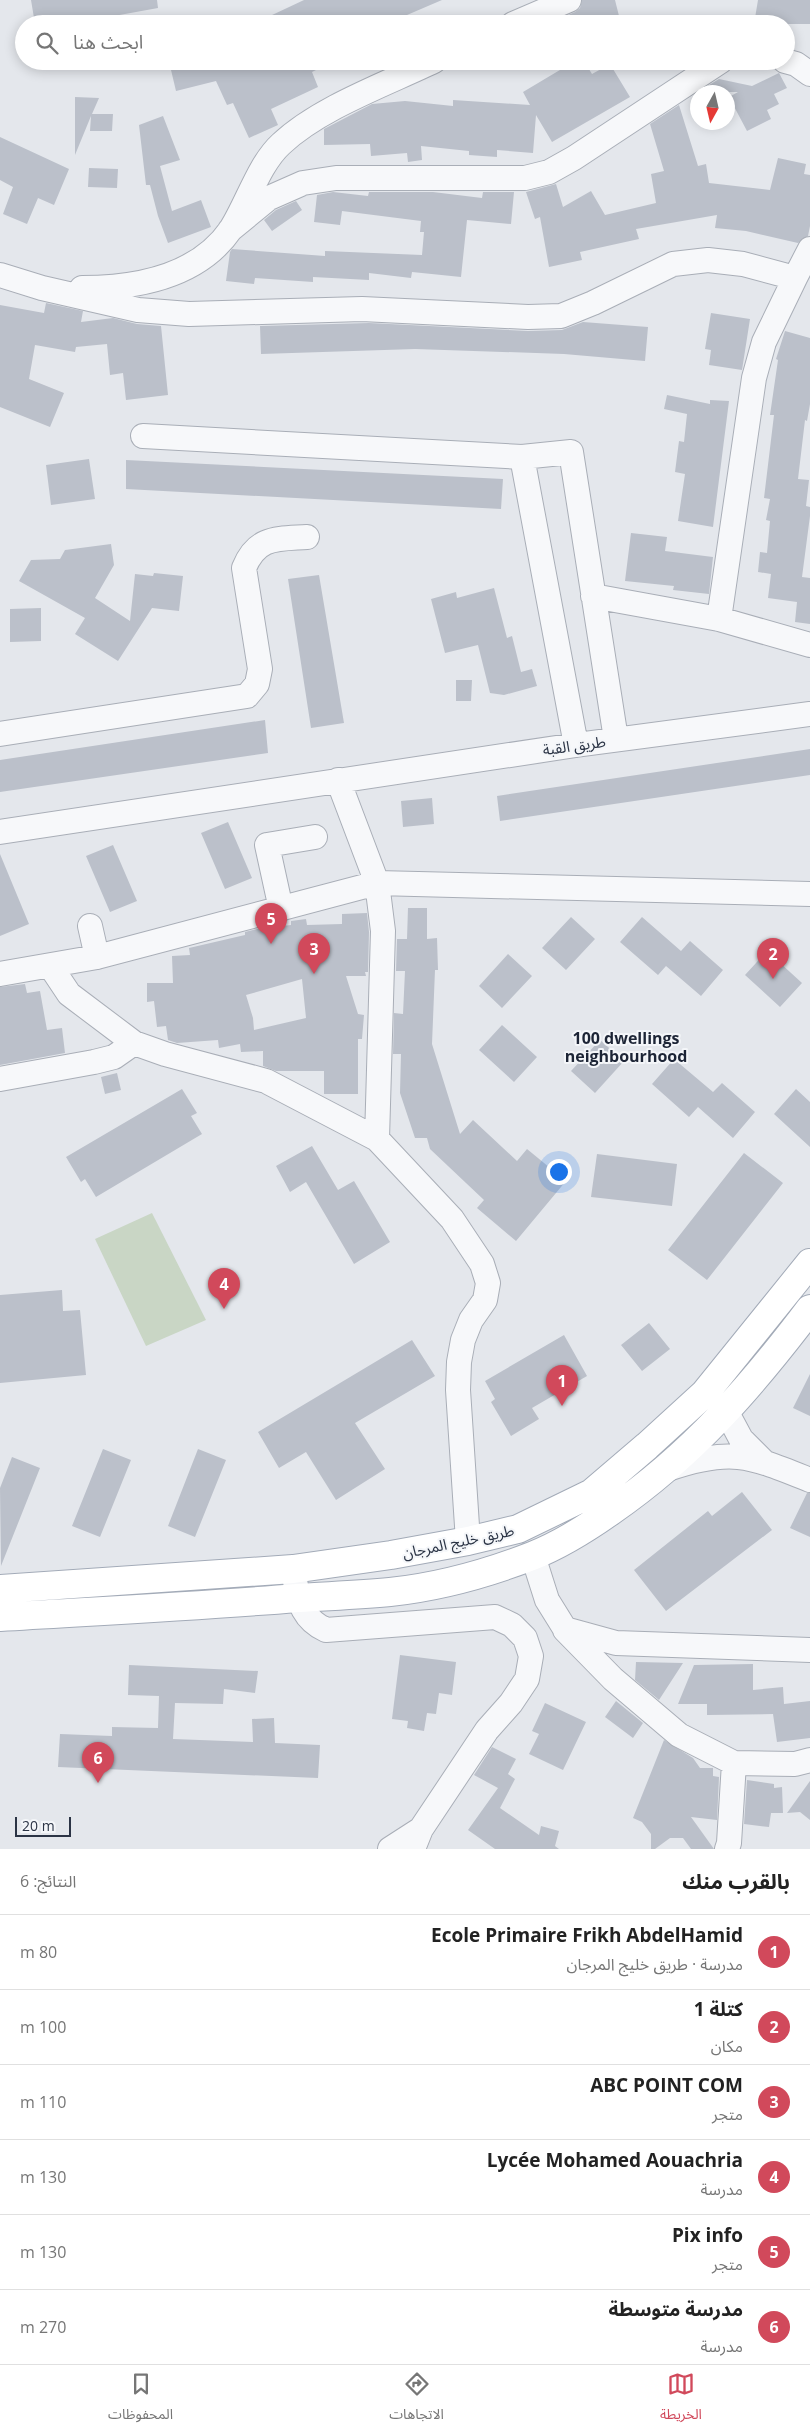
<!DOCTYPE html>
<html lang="ar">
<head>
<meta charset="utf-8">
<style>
  :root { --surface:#fff; --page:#f2f2f2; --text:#222; --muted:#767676; --line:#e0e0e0; --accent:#d1495b }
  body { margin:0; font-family:"Open Sans","Noto Sans Arabic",sans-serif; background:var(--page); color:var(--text); direction:rtl }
  .compass { position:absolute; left:690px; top:85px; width:45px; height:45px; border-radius:50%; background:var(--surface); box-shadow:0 2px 12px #0003; rotate:188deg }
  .scale { position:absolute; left:15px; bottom:12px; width:56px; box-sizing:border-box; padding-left:5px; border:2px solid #2b3445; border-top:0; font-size:14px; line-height:18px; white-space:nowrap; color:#2b3445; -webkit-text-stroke:4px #f4f6f9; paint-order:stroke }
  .you { position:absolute; left:558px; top:1171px; width:18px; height:18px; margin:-12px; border:4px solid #fff; border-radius:50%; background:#1a73e8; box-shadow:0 0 0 8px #1a73e833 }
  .badge { display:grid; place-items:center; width:32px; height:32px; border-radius:50%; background:var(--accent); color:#fff; font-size:16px; font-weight:700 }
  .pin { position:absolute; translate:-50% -41px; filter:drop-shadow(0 1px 2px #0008) }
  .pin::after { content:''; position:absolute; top:26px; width:18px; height:15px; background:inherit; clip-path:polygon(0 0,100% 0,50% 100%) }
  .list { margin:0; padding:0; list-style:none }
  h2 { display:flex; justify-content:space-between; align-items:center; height:65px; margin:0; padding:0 20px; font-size:21px }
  h2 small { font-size:16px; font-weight:400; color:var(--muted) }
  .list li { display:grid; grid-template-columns:32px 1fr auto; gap:15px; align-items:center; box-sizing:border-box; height:75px; padding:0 20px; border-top:1px solid var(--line) }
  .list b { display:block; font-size:19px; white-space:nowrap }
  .list p { margin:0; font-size:16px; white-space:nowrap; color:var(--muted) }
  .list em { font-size:16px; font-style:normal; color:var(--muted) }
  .icon { flex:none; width:28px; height:28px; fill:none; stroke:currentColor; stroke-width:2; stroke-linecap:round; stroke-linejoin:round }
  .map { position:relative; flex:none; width:810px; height:1849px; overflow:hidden; direction:ltr }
  .search { position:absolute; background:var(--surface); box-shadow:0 2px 12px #0003; left:15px; right:15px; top:15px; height:55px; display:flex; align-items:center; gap:12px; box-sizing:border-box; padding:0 18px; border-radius:28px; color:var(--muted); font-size:19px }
  .sheet { height:515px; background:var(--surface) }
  nav { display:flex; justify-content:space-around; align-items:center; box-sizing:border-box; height:70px; border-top:1px solid var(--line); background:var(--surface); font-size:14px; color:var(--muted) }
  nav a { display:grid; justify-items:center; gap:2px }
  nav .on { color:var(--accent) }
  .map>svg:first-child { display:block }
</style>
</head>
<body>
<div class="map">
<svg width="810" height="1849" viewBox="0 0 810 1849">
  <rect width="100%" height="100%" fill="#e4e7ec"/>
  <path fill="#c9d6c5" d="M 152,1213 L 206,1320 L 146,1346 L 95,1239 Z"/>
  <path fill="#bbc0ca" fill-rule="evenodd" d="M 31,0 L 157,0 L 158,8 L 70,24 L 35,24 Z
    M 304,0 L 442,0 L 386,24 L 253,24 Z
    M 582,0 L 615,0 L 621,24 L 548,24 L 575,12 L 580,8 Z
    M 758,0 L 810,0 L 810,24 L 754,24 Z
    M 184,61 L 334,61 L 312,72 L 318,87 L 271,109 L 278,125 L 249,138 L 233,103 L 227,105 L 216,81 L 176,91 L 171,70 L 185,67 Z
    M 575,61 L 584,61 L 592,74 L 610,64 L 630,97 L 552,142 L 536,115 L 533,153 L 497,150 L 497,157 L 469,155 L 469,151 L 421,146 L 422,160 L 408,162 L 407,153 L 371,156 L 370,144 L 324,145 L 324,129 L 372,104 L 405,101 L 453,106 L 453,100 L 530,105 L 523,92 Z
    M 779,73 L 787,88 L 774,94 L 779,104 L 767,110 L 771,119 L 747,131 L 729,97 L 738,92 L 698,92 L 719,79 L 752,86 Z
    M 75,97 L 99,98 L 92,114 L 113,114 L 112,131 L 90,131 L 91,116 L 75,155 Z
    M 679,105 L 698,166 L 706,164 L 709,183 L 770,190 L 778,158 L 806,164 L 804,174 L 810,175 L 810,226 L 808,236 L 798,243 L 746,231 L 715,228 L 717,215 L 636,229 L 639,239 L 580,252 L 582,260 L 549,267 L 540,217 L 535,219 L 526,192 L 556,184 L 563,207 L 591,191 L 605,215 L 656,203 L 651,174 L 664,171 L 650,124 Z
    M 163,116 L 180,160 L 160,166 L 172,211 L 201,200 L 211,227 L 168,243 L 158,216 L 150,185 L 146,185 L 139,125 Z
    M 0,137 L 69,169 L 54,205 L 38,198 L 27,224 L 3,214 L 13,187 L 0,180 Z
    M 89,168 L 118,169 L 117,188 L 88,187 Z
    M 333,192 L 368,196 L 369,192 L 433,192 L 482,198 L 483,192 L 514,192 L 511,224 L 467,220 L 461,277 L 412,272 L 411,278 L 369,273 L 369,280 L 313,277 L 313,282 L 255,278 L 254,284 L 226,281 L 230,252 L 232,249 L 325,256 L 325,251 L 422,255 L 424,232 L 420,232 L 421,221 L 342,211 L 340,225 L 314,222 L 317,195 Z
    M 296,201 L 302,210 L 272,231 L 264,220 L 276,210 Z
    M 46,303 L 83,311 L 81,322 L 113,318 L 137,324 L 161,326 L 168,395 L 126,400 L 123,373 L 110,375 L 107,344 L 76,347 L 75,352 L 35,345 L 29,379 L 64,393 L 50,427 L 0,407 L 0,305 L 44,313 Z
    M 711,313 L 750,319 L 742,370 L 709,365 L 711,350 L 705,349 Z
    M 583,322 L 648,327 L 645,361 L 564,354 L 415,349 L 261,354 L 260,326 L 369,323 L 528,331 L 562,330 Z
    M 785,331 L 810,338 L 810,404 L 807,421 L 805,420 L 798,479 L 809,480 L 806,506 L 810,507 L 810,516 L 802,577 L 810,578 L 810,624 L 795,622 L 797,602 L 768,598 L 771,574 L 758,572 L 760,552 L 767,553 L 770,521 L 766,520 L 770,499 L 764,498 L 774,415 L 770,415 L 778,360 L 776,359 Z
    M 667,395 L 710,404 L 710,400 L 729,401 L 713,527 L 678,521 L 685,474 L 675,472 L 679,441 L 684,442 L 687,414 L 664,409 Z
    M 89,459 L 95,499 L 51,505 L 46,465 Z
    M 126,460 L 503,479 L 501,509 L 126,489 Z
    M 631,533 L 667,537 L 665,551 L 713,557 L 709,594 L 673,590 L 674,586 L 625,581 Z
    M 111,544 L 114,565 L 95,598 L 130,621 L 135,574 L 153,576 L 154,573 L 183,576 L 179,611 L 152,608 L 118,661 L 75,634 L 85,618 L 19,581 L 31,560 L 60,559 L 65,550 Z
    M 319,575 L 344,723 L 311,728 L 288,579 Z
    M 494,588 L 507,638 L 512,636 L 521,672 L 532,669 L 537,686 L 504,695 L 490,693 L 478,645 L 445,653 L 431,599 L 456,592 L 457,598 Z
    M 41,608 L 41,641 L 10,642 L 10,609 Z
    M 456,680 L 472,680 L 471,701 L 456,701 Z
    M 265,720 L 268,753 L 0,792 L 0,760 Z
    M 810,749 L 810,775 L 500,821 L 497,796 Z
    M 432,798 L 434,824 L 403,827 L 401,801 Z
    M 228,822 L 252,878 L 225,889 L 201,833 Z
    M 113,845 L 137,901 L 110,912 L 86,856 Z
    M 0,854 L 29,924 L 0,936 Z
    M 408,908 L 427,908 L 427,939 L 437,938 L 438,970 L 435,970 L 432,1044 L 460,1134 L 473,1120 L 517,1161 L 527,1149 L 566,1181 L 516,1241 L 477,1208 L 484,1200 L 430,1149 L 427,1138 L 415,1138 L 400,1093 L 401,1054 L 393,1054 L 394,1013 L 403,1014 L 405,971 L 396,971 L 397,939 L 407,939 Z
    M 367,913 L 369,932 L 368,972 L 365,972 L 366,976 L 346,976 L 358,1014 L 364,1015 L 362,1039 L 358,1039 L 358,1094 L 324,1094 L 324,1071 L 276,1071 L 263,1066 L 263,1051 L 241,1052 L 240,1044 L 219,1048 L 218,1040 L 177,1043 L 168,1040 L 166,1026 L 157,1027 L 154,1001 L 147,1002 L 147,983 L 173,983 L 172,956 L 190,955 L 189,948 L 245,935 L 245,932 L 257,929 L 291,925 L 291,921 L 306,919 L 307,925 L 342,924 L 342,914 ZM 302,979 L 306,1018 L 254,1030 L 253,1018 L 246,995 Z
    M 571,917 L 595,939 L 566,970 L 542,948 Z
    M 642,917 L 681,951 L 690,941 L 723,970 L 701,996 L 666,966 L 658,975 L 620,942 Z
    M 767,951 L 802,983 L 780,1007 L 745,975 Z
    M 508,954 L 532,976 L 502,1008 L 479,986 Z
    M 25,984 L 27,993 L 40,991 L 47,1030 L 62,1028 L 65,1053 L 0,1065 L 0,987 Z
    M 502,1025 L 537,1057 L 514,1082 L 479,1050 Z
    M 600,1040 L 624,1061 L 595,1093 L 571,1071 Z
    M 674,1059 L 713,1092 L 722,1083 L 755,1112 L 733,1138 L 698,1107 L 689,1117 L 652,1084 Z
    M 117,1073 L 121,1090 L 105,1094 L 101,1077 Z
    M 182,1089 L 197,1113 L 191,1116 L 202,1134 L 96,1197 L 85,1179 L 81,1182 L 66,1157 Z
    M 796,1089 L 810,1102 L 810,1147 L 774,1114 Z
    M 312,1146 L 338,1190 L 354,1181 L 390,1242 L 354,1264 L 306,1182 L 290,1192 L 276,1166 Z
    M 744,1153 L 783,1183 L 707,1280 L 668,1250 Z
    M 597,1154 L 677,1164 L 672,1206 L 591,1197 Z
    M 62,1290 L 63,1311 L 80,1310 L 86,1375 L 0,1383 L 0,1295 Z
    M 649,1323 L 670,1349 L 642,1371 L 621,1345 Z
    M 564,1335 L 587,1376 L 532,1408 L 539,1419 L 511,1436 L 491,1402 L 495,1399 L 485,1381 Z
    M 412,1340 L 435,1376 L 355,1423 L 385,1469 L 336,1500 L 306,1452 L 279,1468 L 258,1432 Z
    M 810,1374 L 810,1416 L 793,1408 Z
    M 103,1449 L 131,1460 L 100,1537 L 72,1526 Z
    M 198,1449 L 226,1460 L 195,1537 L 168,1526 Z
    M 12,1457 L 40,1468 L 1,1566 L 0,1488 Z
    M 742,1492 L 772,1530 L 666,1611 L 634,1570 L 708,1511 L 712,1516 Z
    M 807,1493 L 810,1493 L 810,1537 L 790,1528 Z
    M 400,1655 L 456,1662 L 452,1695 L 439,1693 L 436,1714 L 427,1713 L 424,1731 L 407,1728 L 408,1721 L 392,1719 Z
    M 636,1662 L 683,1663 L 659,1700 L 635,1680 Z
    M 753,1664 L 753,1690 L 783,1687 L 784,1704 L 810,1701 L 810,1738 L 777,1742 L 773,1714 L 707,1715 L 707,1704 L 678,1704 L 694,1665 Z
    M 129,1665 L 258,1671 L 255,1693 L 224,1689 L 223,1704 L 175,1703 L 173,1739 L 253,1742 L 252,1719 L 274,1718 L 275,1743 L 320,1745 L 318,1778 L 58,1767 L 60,1734 L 112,1736 L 112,1727 L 158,1728 L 159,1696 L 128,1695 Z
    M 616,1701 L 643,1723 L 633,1738 L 605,1717 Z
    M 545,1703 L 586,1722 L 563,1770 L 529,1754 L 539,1734 L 532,1731 Z
    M 664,1740 L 693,1758 L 700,1768 L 713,1768 L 713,1776 L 719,1777 L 717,1820 L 691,1817 L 714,1849 L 691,1849 L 683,1838 L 670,1838 L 655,1849 L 651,1849 L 651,1834 L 642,1822 L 633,1818 Z
    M 492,1747 L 516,1759 L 508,1774 L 515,1779 L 500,1808 L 539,1835 L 541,1826 L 559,1831 L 555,1846 L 559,1849 L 495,1849 L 468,1830 L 498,1788 L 474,1775 Z
    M 747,1780 L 774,1784 L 774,1788 L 782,1787 L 783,1813 L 771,1813 L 769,1827 L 744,1824 Z
    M 810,1781 L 810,1820 L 800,1812 L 787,1813 Z"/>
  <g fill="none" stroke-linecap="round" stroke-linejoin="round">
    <defs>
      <path id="minor" d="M 513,24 L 569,0
        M 785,61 L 796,64 L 810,74
        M 230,230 L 269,198 L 303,183 L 336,178 L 525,178 L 549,172 L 574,158 L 721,61
        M 0,275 L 42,288 L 138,310 L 189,314 L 362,309 L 528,317 L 561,316 L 593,303 L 673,264 L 708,260 L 743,264 L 795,278 L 764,342 L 754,378 L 719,619
        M 795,278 L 810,249
        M 82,288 C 135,288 198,277 231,229 C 247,204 259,164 281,144 C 319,108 386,84 434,61
        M 143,436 L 522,457
        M 593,596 L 719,619 L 810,645
        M 0,734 L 247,696 L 257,684 L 260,669 L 244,568 C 257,536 277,539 307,537
        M 576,745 L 522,457 L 571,452 L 616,739
        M 338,780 L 377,883 L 810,894
        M 0,832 L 576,745 L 810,714
        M 281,909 L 267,845 L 315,837
        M 90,926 L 97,957
        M 51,967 L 69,994 L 134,1043 L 165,1054 L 266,1081 L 377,1139 L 452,1219 L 482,1264 L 488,1283 L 485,1300 L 471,1320 L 463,1340 L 459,1362 L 458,1390 L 468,1541
        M 0,974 L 97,957 L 377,883 L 383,931 L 377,1139
        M 0,1079 L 94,1062 L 114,1057 L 134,1043
        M 726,1411 L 741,1439 L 764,1462
        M 668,1469 C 732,1447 750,1456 810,1480
        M 533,1556 L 547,1600 L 565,1629 L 616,1643 L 810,1650
        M 295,1581 C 299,1603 304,1620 326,1630 L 495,1617 L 512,1625 L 525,1638 L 531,1656 L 527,1679 L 511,1703 L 487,1730 L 421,1829 L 413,1849
        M 565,1630 L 613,1679 L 679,1735 L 734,1763 L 795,1764 L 810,1760
        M 390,1849 L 421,1829
        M 727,1849 L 729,1843 L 734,1763"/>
      <path id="major" d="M 0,1589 L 293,1569 L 391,1555 L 468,1541 L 518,1529 L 592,1493 L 647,1446 L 705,1393 L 810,1263
        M 0,1617 C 99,1611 199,1606 298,1598 C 328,1596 359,1595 390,1592 C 437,1587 488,1573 532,1556 C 560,1545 587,1528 611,1511 C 692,1455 751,1387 810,1309"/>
    </defs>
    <use href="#minor" stroke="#a9aeb7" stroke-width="26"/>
    <use href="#major" stroke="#a3abb8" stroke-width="30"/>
    <use href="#minor" stroke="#f7f8fa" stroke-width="24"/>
    <use href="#major" stroke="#fff" stroke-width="28"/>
  </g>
  <g text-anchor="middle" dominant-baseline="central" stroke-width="4" stroke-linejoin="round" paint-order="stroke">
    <g font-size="15" fill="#2b3445" stroke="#f4f6f9">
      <text transform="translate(574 745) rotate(-8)">طريق القبة</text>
      <text transform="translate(458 1541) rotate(-12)">طريق خليج المرجان</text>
    </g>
    <g font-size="16" font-weight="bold" fill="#1d2536" stroke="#f4f6f9">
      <text x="626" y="1038">100 dwellings<tspan x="626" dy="18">neighbourhood</tspan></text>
    </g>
  </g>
</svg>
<svg class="compass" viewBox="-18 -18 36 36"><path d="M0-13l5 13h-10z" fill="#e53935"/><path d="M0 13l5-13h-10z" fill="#767676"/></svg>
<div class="scale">20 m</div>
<div class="you"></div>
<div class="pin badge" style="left:562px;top:1406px">1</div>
<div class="pin badge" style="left:773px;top:979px">2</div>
<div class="pin badge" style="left:314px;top:974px">3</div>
<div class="pin badge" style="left:224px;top:1309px">4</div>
<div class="pin badge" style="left:271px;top:944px">5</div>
<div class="pin badge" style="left:98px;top:1783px">6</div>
<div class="search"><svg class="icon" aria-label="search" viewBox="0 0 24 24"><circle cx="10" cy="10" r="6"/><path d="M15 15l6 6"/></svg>ابحث هنا</div>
</div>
<section class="sheet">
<h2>بالقرب منك<small>النتائج: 6</small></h2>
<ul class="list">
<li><span class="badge">1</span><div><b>Ecole Primaire Frikh AbdelHamid</b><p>مدرسة · طريق خليج المرجان</p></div><em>80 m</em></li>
<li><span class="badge">2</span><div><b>كتلة 1</b><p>مكان</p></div><em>100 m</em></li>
<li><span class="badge">3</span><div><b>ABC POINT COM</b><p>متجر</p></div><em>110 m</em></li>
<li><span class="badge">4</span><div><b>Lycée Mohamed Aouachria</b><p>مدرسة</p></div><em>130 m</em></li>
<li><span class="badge">5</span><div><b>Pix info</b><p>متجر</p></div><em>130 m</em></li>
<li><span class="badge">6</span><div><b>مدرسة متوسطة</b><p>مدرسة</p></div><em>270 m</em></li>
</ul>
</section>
<nav>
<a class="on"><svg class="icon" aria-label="map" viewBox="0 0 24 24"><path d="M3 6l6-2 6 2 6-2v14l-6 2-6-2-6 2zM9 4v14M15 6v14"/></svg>الخريطة</a>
<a><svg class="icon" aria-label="directions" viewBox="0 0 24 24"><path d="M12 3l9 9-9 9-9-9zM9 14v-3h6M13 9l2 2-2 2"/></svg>الاتجاهات</a>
<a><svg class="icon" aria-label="saved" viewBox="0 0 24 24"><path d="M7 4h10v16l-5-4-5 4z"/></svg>المحفوظات</a>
</nav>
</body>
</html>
